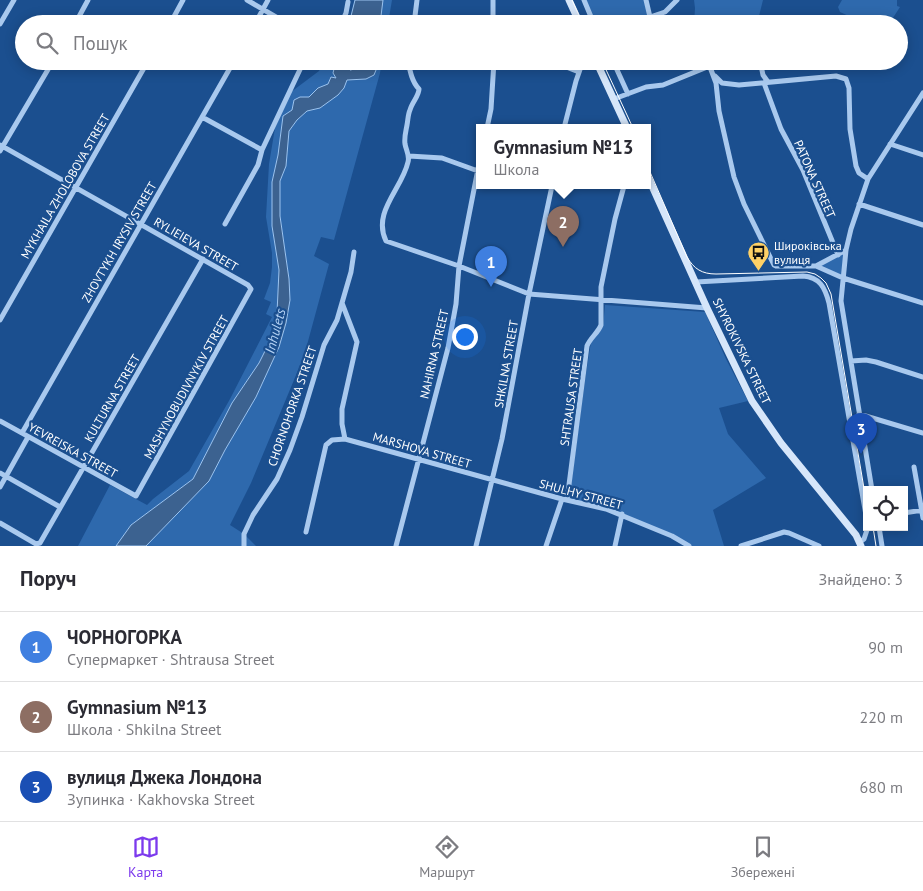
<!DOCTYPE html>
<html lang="uk">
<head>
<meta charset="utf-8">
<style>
  :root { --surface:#fff; --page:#f2f2f3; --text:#2b2b33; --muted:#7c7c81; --line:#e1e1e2; --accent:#7c3aed }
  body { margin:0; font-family:"PT Sans",sans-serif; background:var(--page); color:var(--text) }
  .controls { position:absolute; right:15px; bottom:15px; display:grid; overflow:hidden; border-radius:0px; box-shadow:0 2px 12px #0003 }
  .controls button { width:45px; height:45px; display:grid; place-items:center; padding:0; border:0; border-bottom:1px solid var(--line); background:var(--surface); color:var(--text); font:25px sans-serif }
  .you { position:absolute; left:464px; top:336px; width:18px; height:18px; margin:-12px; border:4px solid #fff; border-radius:50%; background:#1a73e8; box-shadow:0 0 0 8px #1a73e833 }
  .badge { display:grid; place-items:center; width:32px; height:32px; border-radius:50%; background:var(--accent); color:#fff; font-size:16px; font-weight:700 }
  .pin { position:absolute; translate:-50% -41px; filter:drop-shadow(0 1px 2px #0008) }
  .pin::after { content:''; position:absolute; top:26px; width:18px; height:15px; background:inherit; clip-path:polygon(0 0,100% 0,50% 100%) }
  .popup { position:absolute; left:476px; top:124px; width:175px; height:65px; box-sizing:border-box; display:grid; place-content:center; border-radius:0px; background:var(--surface); filter:drop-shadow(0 1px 4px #0005); font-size:16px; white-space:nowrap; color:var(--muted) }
  .popup b { font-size:19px; color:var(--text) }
  .popup::after { content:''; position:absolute; left:50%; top:100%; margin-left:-10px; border:10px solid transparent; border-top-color:var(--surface) }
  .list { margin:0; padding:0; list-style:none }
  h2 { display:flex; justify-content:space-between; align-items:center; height:65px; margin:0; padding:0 20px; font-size:21px }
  h2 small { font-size:16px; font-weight:400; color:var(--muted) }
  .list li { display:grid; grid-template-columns:32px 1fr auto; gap:15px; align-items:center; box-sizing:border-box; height:70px; padding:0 20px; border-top:1px solid var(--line) }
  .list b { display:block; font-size:19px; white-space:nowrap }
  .list p { margin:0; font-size:16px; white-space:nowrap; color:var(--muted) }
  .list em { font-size:16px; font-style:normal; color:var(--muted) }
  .icon { flex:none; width:28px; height:28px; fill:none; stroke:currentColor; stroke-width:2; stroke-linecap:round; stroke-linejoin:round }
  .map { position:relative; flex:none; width:923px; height:546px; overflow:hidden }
  .search { position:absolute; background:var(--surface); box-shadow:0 2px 12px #0003; left:15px; right:15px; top:15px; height:55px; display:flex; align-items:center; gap:12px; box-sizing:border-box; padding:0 18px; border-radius:28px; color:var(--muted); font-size:19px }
  .sheet { height:275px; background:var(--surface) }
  nav { display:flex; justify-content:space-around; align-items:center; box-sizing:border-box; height:70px; border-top:1px solid var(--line); background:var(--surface); font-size:14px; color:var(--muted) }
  nav a { display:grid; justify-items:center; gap:2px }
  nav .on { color:var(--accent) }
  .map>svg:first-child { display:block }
</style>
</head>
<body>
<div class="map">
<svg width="923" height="546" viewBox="0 0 923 546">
  <rect width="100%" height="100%" fill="#1b4f8f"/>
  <path fill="#2e69ad" d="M 383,0 L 392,0 L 388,24 L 380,24 Z
    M 586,0 L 644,0 L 648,16 L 616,24 L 596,24 Z
    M 694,0 L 763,0 L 757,24 L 694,24 L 695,8 Z
    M 842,0 L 897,0 L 897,6 L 900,7 L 889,24 C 871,24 856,20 840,12 L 838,7 Z
    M 324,61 L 336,61 L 333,72 L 337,78 L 330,78 L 328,84 L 318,88 L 309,97 L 297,98 L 292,110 L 283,116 L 278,155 L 272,182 L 272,226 L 279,270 L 277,313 L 272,337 L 259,363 L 232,403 L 193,479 L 131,525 L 116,546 L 78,546 L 110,485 L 147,505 L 153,499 L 189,471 L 230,399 L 272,317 L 266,314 L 271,302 L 264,299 L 270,283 L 272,267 L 272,253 L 266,217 L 269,164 L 275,128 L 291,92 L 319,71 Z
    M 348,61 L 368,61 L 351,70 L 350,70 L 351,65 Z
    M 376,61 L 382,61 L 380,73 L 334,240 L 321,237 L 314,256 L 329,264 L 304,356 L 251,483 L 230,525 L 244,534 L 256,546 L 146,546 L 209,481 L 225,450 L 256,397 L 279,347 L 289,279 L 280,216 L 280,181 L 286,166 L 289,131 L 297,120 L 307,111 L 320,108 L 338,95 L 344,88 L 347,80 L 362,79 L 376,70 Z
    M 846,250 L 843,278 L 816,266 Z
    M 605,305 L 705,312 L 726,359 L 748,401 L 719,408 L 728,434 L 766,478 L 713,510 L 724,546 L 692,546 L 672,534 L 643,523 L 569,499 L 586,373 L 591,342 L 603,327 Z"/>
  <path fill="#3c6290" stroke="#9cc4f0" d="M 355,0 L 383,0 L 380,24 L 347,24 L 351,16 Z
    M 336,61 L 348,61 L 351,65 L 350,70 L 351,70 L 368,61 L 376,61 L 376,70 L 374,75 L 366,79 L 347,80 L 344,88 L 338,95 L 320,108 L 307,111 L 297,120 L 289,131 L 286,166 L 280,181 L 280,216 L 289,279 L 290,300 L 286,323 L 279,347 L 256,397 L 225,450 L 209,481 L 146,546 L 116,546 L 131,525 L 193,479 L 232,403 L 259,363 L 272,337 L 277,313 L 279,270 L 272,226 L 272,182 L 278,155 L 283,116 L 292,110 L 294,100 L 300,97 L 309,97 L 318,88 L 328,84 L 331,77 L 336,78 L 333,73 Z"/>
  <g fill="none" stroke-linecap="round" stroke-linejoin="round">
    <path stroke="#a9c9ee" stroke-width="5" d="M 247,0 L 288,24
      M 493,0 L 493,24
      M 584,0 L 594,24
      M 650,17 L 665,12 L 677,0
      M 0,24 L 14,0
      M 75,24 L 88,0
      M 170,24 L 183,0
      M 255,24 L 268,0
      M 341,24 L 346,13 L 348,2
      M 414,24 L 417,0
      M 622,24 L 650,17 L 646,0
      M 408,61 C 410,71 412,82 419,89 C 419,96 412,102 410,110 C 408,114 408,120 407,125 C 406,131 404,137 405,144 C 406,150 410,156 408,162 C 402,189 372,212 386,241 L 459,266 L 529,294 L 707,308
      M 551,61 L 579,72
      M 613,61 L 628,94
      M 760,61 L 763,75 L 768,82
      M 616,67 L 625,61
      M 710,67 L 716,83 L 719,111 L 734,177 L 744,204 L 774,265 L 776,266 L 816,266 L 846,250
      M 715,76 L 722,83 L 739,85 L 836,76 L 846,79 L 849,88 L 850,129 L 856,166 L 859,173 L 868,179
      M 764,83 L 781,129 L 803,170 L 838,255
      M 614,99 L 646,87 L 663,85 L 722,61
      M 202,117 L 262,150
      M 487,128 L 491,109 L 494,61
      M 564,128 L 576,81 L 583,61
      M 890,144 L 923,155
      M 0,145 L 248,285 L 251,289 L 136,496 L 0,421
      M 0,151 L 53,61
      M 409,156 L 442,158 L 478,171
      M 859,204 L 923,225
      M 225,224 L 258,165 L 262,150 L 304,61
      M 816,266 L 843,278 L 923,303
      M 696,282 L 803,276 C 820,277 825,288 829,303 L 867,521
      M 342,303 L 357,342 L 342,409 L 342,424 L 345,439
      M 0,320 L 148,61
      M 851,361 L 866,360 L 876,362 L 923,377
      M 859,414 L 923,433
      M 22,433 L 234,61
      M 914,467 L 923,518
      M 0,473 L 60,507
      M 0,487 L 28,437
      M 872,490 L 841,301 L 846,250 L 851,229 L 868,179 L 923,93
      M 567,500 L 587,346 C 590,338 598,333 601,325 L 601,287 L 615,219 L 624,186
      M 904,513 L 923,510
      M 0,523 L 36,544 L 40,543 L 203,259
      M 879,527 L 882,546
      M 306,532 L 326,445 L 332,440 L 345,439 L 562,499 L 606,509 L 672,536 L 689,546
      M 860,542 L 864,539 L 868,527
      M 244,546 L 244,534 L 253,515 L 277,479 L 290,450 L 302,417 L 324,345 L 337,320 L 351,272 L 354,252
      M 396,546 L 448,348 L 456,304 L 459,266 L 479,164
      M 476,546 L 502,439 L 529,294 L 552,186
      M 546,546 L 562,499
      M 615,546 L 622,514
      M 741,546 L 784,532 L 789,533 L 819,546"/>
    <path stroke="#d6e6fa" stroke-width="7" d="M 569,0 L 580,24
      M 596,61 L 627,128
      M 647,175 L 707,308 L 752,401 L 781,443 L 856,535 L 861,546"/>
    <path stroke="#fff" stroke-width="1" d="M 572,0 L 583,24
      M 602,61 L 633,128
      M 647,165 L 687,257 C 694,269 702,274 716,274 L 807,272 L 815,274 L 821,278 L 826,283 L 831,294 L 867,506
      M 873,527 L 876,546"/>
  </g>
  <defs>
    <symbol id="bus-pin" viewBox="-11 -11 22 30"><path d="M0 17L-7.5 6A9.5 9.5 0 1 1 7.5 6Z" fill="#ffd166" stroke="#1b4f8f"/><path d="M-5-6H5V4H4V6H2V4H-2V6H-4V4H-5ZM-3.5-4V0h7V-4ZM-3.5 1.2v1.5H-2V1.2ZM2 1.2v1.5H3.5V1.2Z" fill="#111"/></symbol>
  </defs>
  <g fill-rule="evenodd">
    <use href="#bus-pin" x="746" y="240" width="25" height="34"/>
  </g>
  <g text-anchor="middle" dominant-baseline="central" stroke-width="4.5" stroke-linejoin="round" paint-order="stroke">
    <g font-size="12" fill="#fff" stroke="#1b4f8f">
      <text transform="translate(815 179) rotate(66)">PATONA STREET</text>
      <text transform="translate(65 186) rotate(-60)">MYKHAILA ZHOLOBOVA STREET</text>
      <text transform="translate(119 242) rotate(-60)">ZHOVTYKH IRYSIV STREET</text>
      <text transform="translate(196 244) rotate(30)">RYLIEIEVA STREET</text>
      <text transform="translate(742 351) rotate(64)">SHYROKIVSKA STREET</text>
      <text transform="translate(434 354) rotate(-77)">NAHIRNA STREET</text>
      <text transform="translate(506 364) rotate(-80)">SHKILNA STREET</text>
      <text transform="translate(186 387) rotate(-61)">MASHYNOBUDIVNYKIV STREET</text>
      <text transform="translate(571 397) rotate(-82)">SHTRAUSA STREET</text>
      <text transform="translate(112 398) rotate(-60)">KULTURNA STREET</text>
      <text transform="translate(292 406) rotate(-71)">CHORNOHORKA STREET</text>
      <text transform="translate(73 450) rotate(29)">YEVREISKA STREET</text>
      <text transform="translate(422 450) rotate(16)">MARSHOVA STREET</text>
      <text transform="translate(581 494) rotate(15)">SHULHY STREET</text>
    </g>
    <g font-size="12" fill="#fff" stroke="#1b4f8f" text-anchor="start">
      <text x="774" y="245">Широківська<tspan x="774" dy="14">вулиця</tspan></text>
    </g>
    <g font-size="14" font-style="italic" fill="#b5d3f5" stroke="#1b4f8f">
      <text transform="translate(275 331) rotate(-75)">Inhulets</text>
    </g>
  </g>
</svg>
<div class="controls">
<button><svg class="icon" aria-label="locate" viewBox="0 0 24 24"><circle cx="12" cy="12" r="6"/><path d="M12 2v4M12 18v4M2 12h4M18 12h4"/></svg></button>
</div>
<div class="you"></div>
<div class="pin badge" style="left:491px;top:287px;background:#3f7fe0">1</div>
<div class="pin badge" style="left:563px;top:247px;background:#8d6e63">2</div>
<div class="popup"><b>Gymnasium №13</b>Школа</div>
<div class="pin badge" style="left:861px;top:454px;background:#1a4fb4">3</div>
<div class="search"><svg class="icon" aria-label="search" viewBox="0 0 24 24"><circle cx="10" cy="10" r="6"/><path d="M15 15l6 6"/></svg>Пошук</div>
</div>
<section class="sheet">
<h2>Поруч<small>Знайдено: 3</small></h2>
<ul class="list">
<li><span class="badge" style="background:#3f7fe0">1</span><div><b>ЧОРНОГОРКА</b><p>Супермаркет · Shtrausa Street</p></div><em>90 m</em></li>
<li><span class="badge" style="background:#8d6e63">2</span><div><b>Gymnasium №13</b><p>Школа · Shkilna Street</p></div><em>220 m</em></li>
<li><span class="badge" style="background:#1a4fb4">3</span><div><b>вулиця Джека Лондона</b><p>Зупинка · Kakhovska Street</p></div><em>680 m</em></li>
</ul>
</section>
<nav>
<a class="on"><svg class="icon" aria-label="map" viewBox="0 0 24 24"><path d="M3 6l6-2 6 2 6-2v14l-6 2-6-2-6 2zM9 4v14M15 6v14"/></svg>Карта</a>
<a><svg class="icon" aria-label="directions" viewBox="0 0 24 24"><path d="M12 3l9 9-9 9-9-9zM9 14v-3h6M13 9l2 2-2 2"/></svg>Маршрут</a>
<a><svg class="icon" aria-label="saved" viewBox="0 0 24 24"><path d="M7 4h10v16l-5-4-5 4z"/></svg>Збережені</a>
</nav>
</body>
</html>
